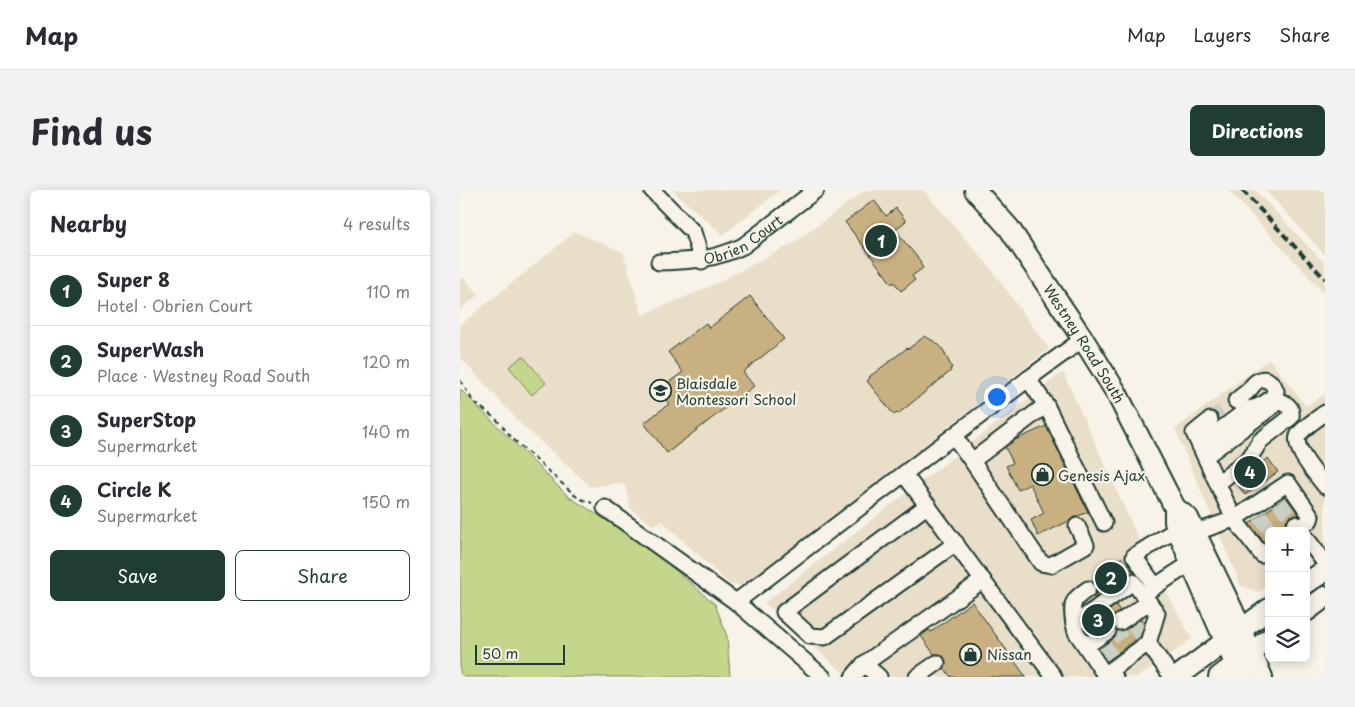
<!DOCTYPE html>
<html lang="en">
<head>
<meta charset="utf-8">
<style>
  :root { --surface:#fff; --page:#f2f2f3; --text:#2b2b33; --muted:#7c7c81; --line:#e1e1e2; --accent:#1f3d34 }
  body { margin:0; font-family:"Playpen Sans",sans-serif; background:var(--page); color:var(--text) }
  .controls { position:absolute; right:15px; bottom:15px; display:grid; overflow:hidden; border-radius:8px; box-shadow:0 2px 12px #0003 }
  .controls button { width:45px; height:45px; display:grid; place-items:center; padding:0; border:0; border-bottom:1px solid var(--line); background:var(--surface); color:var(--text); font:25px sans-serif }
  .scale { position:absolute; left:15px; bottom:12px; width:90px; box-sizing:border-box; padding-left:5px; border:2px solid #1f3d34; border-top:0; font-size:14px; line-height:18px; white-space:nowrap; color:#1f3d34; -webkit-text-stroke:4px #f7f3e8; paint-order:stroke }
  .you { position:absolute; left:536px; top:206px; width:18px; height:18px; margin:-12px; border:4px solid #fff; border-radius:50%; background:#1a73e8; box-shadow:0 0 0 8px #1a73e833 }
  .badge { display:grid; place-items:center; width:32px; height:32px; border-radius:50%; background:var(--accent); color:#fff; font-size:16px; font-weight:700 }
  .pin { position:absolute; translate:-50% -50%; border:2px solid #fff; box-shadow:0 1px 5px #0006 }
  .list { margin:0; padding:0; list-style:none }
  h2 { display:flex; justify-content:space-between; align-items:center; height:65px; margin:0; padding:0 20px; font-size:21px }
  h2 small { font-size:16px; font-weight:400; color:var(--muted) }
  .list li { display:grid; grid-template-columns:32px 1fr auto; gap:15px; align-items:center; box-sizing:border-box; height:70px; padding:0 20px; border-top:1px solid var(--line) }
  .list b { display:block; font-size:19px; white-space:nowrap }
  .list p { margin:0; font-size:16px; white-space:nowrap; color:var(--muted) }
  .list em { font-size:16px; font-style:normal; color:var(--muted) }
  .actions { display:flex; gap:10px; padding:15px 20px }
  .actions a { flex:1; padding:11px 0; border:1px solid var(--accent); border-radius:8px; text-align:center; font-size:18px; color:var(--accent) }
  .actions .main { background:var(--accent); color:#fff }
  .icon { flex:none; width:28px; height:28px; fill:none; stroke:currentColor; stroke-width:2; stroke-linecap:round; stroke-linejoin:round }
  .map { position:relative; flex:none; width:865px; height:487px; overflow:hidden; border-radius:8px }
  header { display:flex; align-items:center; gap:30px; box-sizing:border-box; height:70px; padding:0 25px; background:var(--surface); border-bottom:1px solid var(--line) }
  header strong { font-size:24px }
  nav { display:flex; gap:28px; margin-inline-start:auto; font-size:18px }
  .intro { display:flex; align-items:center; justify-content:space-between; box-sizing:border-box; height:120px; padding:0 30px }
  h1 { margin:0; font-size:35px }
  .button { padding:12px 22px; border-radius:8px; background:var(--accent); color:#fff; font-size:18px; font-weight:700 }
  main { display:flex; gap:30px; padding:0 30px }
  aside { flex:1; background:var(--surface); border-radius:8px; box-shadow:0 2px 12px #0003 }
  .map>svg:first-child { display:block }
</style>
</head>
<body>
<header>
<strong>Map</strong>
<nav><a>Map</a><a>Layers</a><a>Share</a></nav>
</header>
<div class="intro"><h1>Find us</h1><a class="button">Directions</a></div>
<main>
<aside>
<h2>Nearby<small>4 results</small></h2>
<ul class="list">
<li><span class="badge">1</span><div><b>Super 8</b><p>Hotel · Obrien Court</p></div><em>110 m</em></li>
<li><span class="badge">2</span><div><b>SuperWash</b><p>Place · Westney Road South</p></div><em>120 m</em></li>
<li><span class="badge">3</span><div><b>SuperStop</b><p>Supermarket</p></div><em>140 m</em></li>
<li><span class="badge">4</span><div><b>Circle K</b><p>Supermarket</p></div><em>150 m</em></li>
</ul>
<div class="actions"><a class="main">Save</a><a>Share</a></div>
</aside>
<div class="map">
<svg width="865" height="487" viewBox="0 0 865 487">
  <rect width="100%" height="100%" fill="#f7f3e8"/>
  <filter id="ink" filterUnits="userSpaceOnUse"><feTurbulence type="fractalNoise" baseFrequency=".02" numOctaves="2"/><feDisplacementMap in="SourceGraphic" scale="10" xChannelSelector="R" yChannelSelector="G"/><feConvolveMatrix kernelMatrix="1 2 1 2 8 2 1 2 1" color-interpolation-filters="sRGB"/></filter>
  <g filter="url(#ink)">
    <path fill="#e9dfc9" d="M 212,0 L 320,0 L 263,45 Z
      M 406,0 L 463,0 L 529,76 L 589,159 L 283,396 L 269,394 L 202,331 L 192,335 L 171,319 L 165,295 L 157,293 L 131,297 L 62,235 L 0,167 L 0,135 L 115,42 L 163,62 L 182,125 L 247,98 L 332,54 Z
      M 768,0 L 795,0 L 865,74 L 865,104 Z
      M 805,0 L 865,0 L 865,65 Z
      M 4,88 L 19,105 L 0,119 L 0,89 Z
      M 809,169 L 846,216 L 865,204 L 865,357 L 846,369 L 846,341 L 809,341 L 809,395 L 799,402 L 781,396 L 715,239 Z
      M 603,182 L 678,348 L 732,449 L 678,487 L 388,487 L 304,413 Z"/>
    <path fill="#c3d68b" stroke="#718a60" d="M 63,166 L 86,193 L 72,205 L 49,177 Z
      M 0,199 L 109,307 L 185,354 L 255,414 L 267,446 L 270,487 L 0,487 Z"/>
    <path fill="#c9b080" stroke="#1f3d34" d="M 414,10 L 426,26 L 436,18 L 446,31 L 436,39 L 436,41 L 461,72 L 460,73 L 463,78 L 452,86 L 455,90 L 441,101 L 434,92 L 432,94 L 385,32 Z
      M 290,106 L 324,149 L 283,182 L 294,196 L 207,263 L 184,233 L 209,214 L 198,200 L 223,182 L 208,162 L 246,133 L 249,138 Z
      M 465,146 L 478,154 L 482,158 L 492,178 L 490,179 L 491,181 L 438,224 L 437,223 L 434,225 L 407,191 L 410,188 L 409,187 L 447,158 L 448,159 Z
      M 586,236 L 628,322 L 613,328 L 609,331 L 578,346 L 571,330 L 584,323 L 570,294 L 558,300 L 546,276 L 553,273 L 545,257 L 555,250 Z
      M 808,268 L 818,282 L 785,305 L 775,291 Z
      M 826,307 L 840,326 L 834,325 L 829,327 L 826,331 L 827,339 L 826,341 L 809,341 L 809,351 L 804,352 L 789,334 Z
      M 665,365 L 666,371 L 674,383 L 668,384 L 634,408 L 633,407 L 637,403 L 637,398 L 635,393 L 630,390 Z
      M 512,412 L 566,487 L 491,487 L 484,478 L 486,473 L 484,467 L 480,464 L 474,464 L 461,446 L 469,440 L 471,442 Z
      M 656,415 L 660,421 L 652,428 L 651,432 L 643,433 L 636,438 L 632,432 Z
      M 680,430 L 685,432 L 681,445 L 647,471 L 639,460 L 654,448 L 657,441 L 665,440 Z"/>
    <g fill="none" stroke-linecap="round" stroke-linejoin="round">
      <path stroke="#cccfc4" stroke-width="15" stroke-dasharray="15 8" stroke-linecap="butt" d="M 750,230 L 776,211
        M 819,312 L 835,334
        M 800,326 L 811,341
        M 628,399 L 669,370
        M 673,435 L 681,445
        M 653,437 L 667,455
        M 644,456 L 652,467"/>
      <defs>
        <g id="minor">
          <path d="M 192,0 L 233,42 L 242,71"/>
          <path id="s1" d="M 199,72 C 231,71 254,70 283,56 L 356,0"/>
          <path d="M 586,215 L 644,333"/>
          <path d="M 865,223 C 857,229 847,235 840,243 C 829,255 857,285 865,296"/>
          <path d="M 750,230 L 734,243 L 774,329 L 802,365 L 809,360"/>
          <path d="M 494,246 L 512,271 L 586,215 L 568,189"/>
          <path d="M 740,255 L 788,219 C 799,218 811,211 816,201 C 812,190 803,185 794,194 C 792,196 791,198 789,200 C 785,204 780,207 776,211"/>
          <path d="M 746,266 L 817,213 L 822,212 C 829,215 832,219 831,227 L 800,251 L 789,269 L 758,293"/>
          <path d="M 512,271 L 581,373 L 591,375 L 626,355 L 617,336"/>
          <path d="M 444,284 L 594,487"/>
          <path d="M 468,315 L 324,422 L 350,446 L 365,447 L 496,353"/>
          <path d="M 145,318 L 276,412 L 363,487"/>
          <path d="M 734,343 L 774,329 L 828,293 L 851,326 L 850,330 L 839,339 L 835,334"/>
          <path d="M 846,348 L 865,373"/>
          <path d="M 695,396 L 674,366 L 717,339"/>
          <path d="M 688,401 L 731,373"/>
          <path d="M 276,412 L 568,189 L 623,149"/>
          <path d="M 660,432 L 689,412"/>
          <path d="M 614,434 C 611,415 611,410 628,399"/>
          <path d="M 626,456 L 648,441"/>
          <path d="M 404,474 L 419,487"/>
          <path d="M 650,481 L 645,485 L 616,442 L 614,434 L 673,392 L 697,423 L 688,453"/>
          <path d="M 393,487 L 404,474 L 523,390"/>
          <path d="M 457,487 L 477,473"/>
          <path d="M 655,487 L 650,481 L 688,453 L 712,487"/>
        </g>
        <g id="major">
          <path id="s2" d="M 515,0 L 549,38 L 623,149 L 656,202 L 711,310 L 715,318 L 715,332 L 731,373 L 781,487"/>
          <path d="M 715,318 L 728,328 L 772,419 L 802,487"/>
          <path d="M 846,393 L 865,381"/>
          <path d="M 846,421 L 865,407"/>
          <path d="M 717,487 L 809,419"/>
          <path d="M 759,487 L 809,449"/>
        </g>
      </defs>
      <use href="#minor" stroke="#1f3d34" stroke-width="19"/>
      <use href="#major" stroke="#1f3d34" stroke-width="24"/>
      <path stroke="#1f3d34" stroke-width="2" stroke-dasharray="5 4" stroke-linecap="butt" d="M 0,190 L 13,211 L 37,230 L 53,249 L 118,308 L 132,313"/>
      <use href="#minor" stroke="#f7f3e8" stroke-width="15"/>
      <use href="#major" stroke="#f7f3e8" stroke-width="20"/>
      <path stroke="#1f3d34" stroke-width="4" stroke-dasharray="8 4" stroke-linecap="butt" d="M 782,0 L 865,89"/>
    </g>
  </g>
  <defs>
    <symbol id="school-ring" viewBox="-11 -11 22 22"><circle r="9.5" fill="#f7f3e8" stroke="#1f3d34" stroke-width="1.5"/><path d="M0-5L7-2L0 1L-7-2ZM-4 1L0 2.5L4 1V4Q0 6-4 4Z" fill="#1f3d34"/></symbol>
    <symbol id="shop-ring" viewBox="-11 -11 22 22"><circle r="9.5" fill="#f7f3e8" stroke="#1f3d34" stroke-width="1.5"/><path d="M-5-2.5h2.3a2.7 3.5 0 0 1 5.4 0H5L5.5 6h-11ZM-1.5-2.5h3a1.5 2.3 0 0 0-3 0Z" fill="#1f3d34"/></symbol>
  </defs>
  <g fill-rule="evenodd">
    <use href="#school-ring" x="188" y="188" width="25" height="25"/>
    <use href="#shop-ring" x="570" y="272" width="25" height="25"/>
    <use href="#shop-ring" x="498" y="452" width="25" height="25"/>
  </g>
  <g text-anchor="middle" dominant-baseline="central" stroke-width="4.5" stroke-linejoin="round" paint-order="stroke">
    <g font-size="14" fill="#1f3d34" stroke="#f7f3e8">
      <text stroke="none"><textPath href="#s1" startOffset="89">Obrien Court</textPath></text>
      <text stroke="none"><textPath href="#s2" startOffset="189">Westney Road South</textPath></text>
    </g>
    <g font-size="14" fill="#1f3d34" stroke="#f7f3e8" text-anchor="start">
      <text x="216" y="193">Blaisdale<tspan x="216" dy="16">Montessori School</tspan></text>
      <text x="598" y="285">Genesis Ajax</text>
      <text x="527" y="464">Nissan</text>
    </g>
  </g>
</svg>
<div class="controls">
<button>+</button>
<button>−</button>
<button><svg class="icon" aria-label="layers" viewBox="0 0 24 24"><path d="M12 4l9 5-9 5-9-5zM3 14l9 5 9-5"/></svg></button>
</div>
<div class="scale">50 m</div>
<div class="you"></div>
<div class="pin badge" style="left:421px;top:51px">1</div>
<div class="pin badge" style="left:651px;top:388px">2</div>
<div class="pin badge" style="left:638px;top:430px">3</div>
<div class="pin badge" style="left:790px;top:282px">4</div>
</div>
</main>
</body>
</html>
